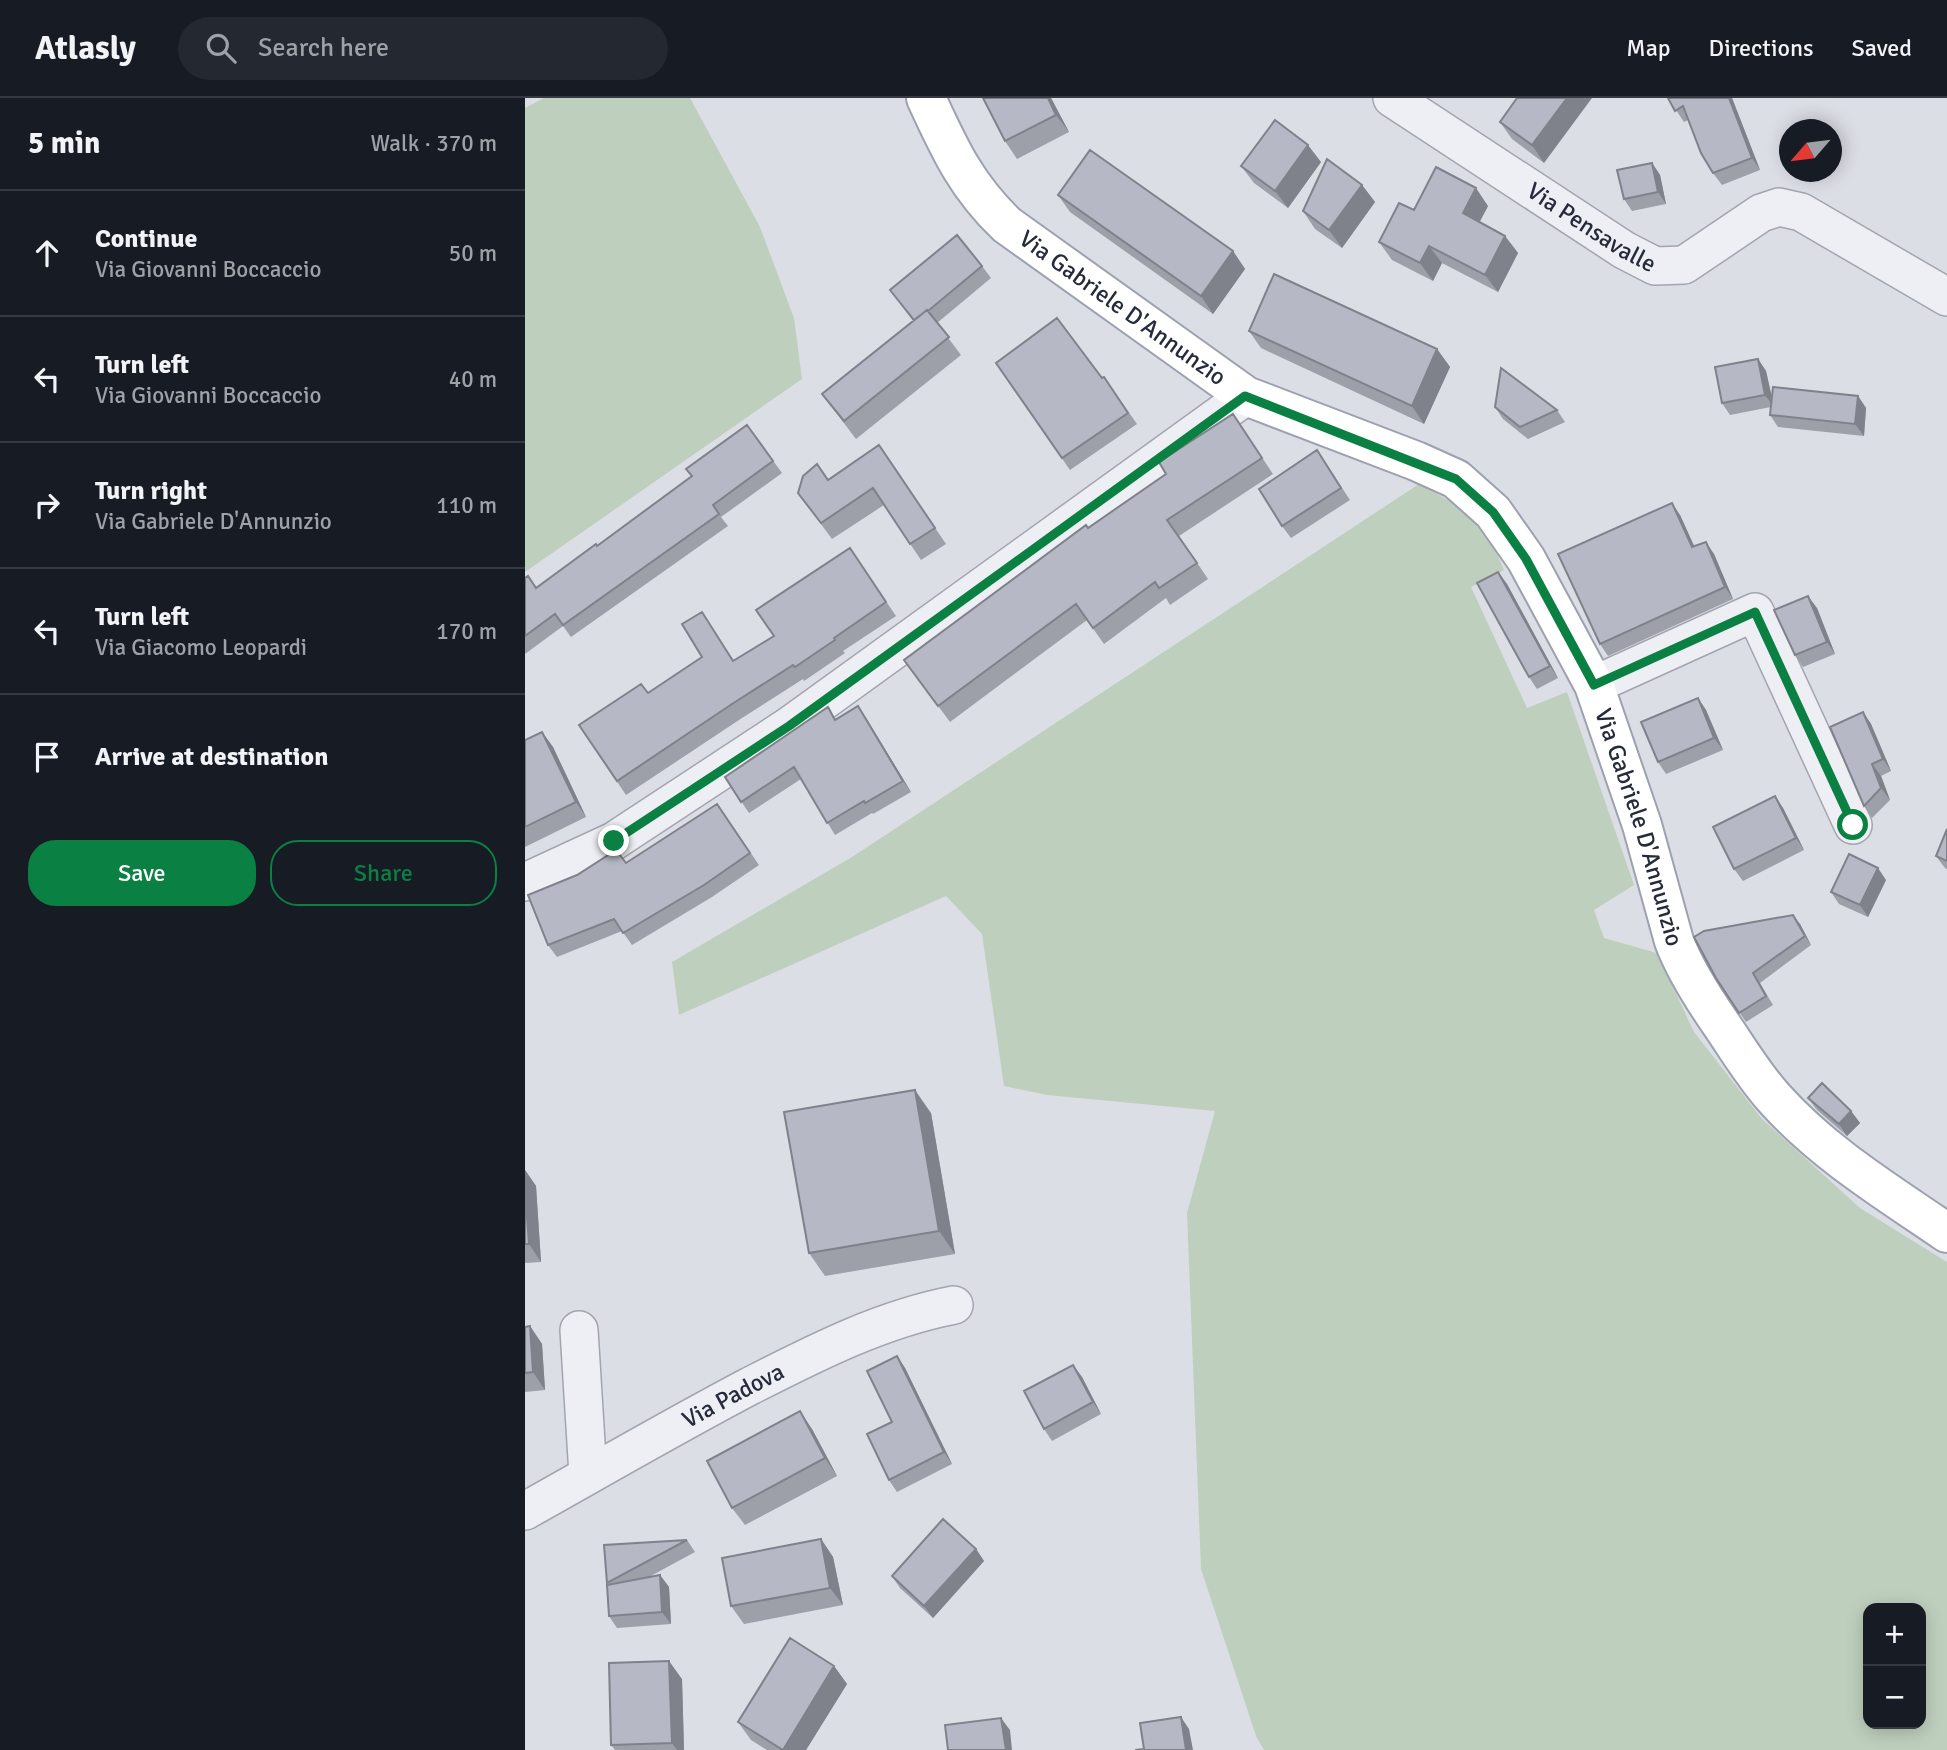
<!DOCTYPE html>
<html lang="en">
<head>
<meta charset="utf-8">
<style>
  :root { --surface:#171b24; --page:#242831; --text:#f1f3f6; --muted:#9ea1a6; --line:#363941; --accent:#0b8043 }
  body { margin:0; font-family:Signika,sans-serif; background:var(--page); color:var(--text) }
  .controls { position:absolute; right:21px; bottom:21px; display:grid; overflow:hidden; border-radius:14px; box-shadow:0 4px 18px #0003 }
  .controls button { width:63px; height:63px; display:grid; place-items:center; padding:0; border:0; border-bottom:2px solid var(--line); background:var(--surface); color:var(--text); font:35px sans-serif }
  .compass { position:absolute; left:1254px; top:21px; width:63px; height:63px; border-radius:50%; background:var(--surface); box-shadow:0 4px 18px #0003; rotate:242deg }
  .stop { position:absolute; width:21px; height:21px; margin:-16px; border:5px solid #0b8043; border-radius:50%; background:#fff }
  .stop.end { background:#0b8043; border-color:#fff; box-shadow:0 2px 7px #0008 }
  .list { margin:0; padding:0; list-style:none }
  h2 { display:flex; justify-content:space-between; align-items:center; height:91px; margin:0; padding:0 28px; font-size:30px }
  h2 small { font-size:23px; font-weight:400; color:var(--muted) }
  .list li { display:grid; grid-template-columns:46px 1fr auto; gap:21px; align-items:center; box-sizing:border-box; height:126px; padding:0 28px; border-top:2px solid var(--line) }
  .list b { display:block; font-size:26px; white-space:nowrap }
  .list p { margin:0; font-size:23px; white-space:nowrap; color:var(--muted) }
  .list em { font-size:23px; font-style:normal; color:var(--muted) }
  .actions { display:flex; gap:14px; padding:21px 28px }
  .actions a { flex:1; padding:16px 0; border:2px solid var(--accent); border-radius:28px; text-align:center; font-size:24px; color:var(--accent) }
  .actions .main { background:var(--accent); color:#fff }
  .icon { flex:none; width:38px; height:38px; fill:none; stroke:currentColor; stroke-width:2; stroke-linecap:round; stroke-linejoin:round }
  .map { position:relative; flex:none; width:1422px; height:1652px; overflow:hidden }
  header { display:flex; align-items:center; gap:42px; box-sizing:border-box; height:98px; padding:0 35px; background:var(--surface); border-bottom:2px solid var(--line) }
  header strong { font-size:33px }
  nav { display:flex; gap:38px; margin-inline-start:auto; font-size:24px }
  .search { width:490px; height:63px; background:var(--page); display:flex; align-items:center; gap:18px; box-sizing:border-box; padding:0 24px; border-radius:38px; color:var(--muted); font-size:26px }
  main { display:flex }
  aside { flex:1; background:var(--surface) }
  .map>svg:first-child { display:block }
</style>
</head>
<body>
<header>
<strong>Atlasly</strong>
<div class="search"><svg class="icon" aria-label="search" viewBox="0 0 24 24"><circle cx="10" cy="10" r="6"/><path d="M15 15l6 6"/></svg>Search here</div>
<nav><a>Map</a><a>Directions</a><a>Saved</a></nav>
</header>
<main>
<aside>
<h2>5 min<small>Walk · 370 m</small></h2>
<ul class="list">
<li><svg class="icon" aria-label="ahead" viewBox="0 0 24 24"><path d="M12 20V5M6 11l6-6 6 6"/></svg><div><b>Continue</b><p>Via Giovanni Boccaccio</p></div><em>50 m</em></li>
<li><svg class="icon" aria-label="left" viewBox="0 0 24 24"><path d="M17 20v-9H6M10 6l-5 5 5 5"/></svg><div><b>Turn left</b><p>Via Giovanni Boccaccio</p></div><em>40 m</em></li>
<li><svg class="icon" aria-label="right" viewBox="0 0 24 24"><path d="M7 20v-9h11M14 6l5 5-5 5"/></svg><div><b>Turn right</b><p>Via Gabriele D'Annunzio</p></div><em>110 m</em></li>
<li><svg class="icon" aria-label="left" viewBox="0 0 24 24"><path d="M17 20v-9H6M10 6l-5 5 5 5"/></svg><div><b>Turn left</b><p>Via Giacomo Leopardi</p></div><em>170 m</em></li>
<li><svg class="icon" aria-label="arrive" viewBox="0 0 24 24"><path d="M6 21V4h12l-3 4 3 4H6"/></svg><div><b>Arrive at destination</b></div></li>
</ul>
<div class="actions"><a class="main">Save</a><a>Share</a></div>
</aside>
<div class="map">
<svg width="1422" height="1652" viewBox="0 0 1422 1652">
  <rect width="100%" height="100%" fill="#dcdee5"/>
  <path fill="#bfcfbd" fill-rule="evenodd" d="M 19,0 L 165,0 L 235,129 L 269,220 L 277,281 L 0,474 L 0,10 Z
    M 894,386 L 939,411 L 966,442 L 979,472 L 946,489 L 1002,610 L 1042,594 L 1109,787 L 1069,812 L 1079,840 L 1132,855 L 1169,934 L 1237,1021 L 1335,1110 L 1422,1164 L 1422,1652 L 739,1652 L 731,1638 L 676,1471 L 662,1115 L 690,1013 L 522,997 L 479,988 L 457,836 L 421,798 L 154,917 L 147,864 L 327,759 ZM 1343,1510 L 1396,1510 L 1396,1626 L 1343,1626 Z"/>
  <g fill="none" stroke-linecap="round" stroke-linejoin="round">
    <defs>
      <g id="minor">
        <path id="s1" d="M 867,0 L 1099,152 L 1130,168 L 1159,167 L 1236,115 L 1254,109 L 1276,114 L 1422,199"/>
        <path d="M 1069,587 L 1230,514 L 1328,727"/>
        <path d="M 0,784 L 89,743 L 264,628 L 721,298"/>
        <path d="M 54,1232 L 63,1377"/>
        <path id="s2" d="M 0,1413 C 75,1371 149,1328 225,1288 C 290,1255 356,1221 429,1207"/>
      </g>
      <g id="major">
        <path id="s3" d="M 401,0 C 424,50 441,88 482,127 L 721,298 L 891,363 L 931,381 L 968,414 L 1001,461 L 1069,587 L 1117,727 L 1149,843 C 1160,872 1178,900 1196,926 C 1213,951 1229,978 1249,1000 C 1298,1055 1362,1094 1422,1135"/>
      </g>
    </defs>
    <use href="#minor" stroke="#a2a5af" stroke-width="40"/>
    <use href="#major" stroke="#9ca1b0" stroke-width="42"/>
    <use href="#minor" stroke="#eeeff4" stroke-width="37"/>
    <use href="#major" stroke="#fff" stroke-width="38"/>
  </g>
  <path fill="#9d9fa9" d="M 526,0 L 544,34 L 492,61 L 480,43 Z
    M 992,0 L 1019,65 L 987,41 L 975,24 Z
    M 1143,0 L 1207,0 L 1235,72 L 1197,87 L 1188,75 L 1163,22 L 1159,24 Z
    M 796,64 L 763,110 L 729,85 L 716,68 Z
    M 1127,65 L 1135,77 L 1141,106 L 1107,113 L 1099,101 Z
    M 837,87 L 850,104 L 817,150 L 790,131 L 778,113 Z
    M 533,97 L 708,153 L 720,171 L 688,216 L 545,114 Z
    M 963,108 L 954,124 L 980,138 L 993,155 L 973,194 L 917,165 L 908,183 L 867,162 L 854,144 L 889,112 Z
    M 457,168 L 466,180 L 412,225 L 436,257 L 331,341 L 297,296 L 388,223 L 365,192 Z
    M 724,233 L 912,251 L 925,269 L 899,326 L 736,250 Z
    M 1233,261 L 1241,273 L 1247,300 L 1333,298 L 1341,310 L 1339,338 L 1253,329 L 1245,317 L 1246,309 L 1205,317 L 1197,305 Z
    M 471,265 L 577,280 L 579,279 L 612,326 L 545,372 Z
    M 970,309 L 1032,312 L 1040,324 L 1003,341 L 978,321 Z
    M 708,316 L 748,376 L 654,438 L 683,481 L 645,507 L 641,500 L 579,546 L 562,522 L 425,624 L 391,578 L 641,376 Z
    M 222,327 L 257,375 L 196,419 L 203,428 L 46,539 L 38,528 L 0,556 L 0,480 L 11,490 L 72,448 L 167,379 Z
    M 354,347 L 421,446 L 396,462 L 359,407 L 307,441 L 273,395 L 303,382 Z
    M 792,352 L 825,402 L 766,440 L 757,428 Z
    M 1155,417 L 1169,448 L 1189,456 L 1208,501 L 1083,558 L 1075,546 Z
    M 325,450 L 371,518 L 318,553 L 320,555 L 279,583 L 278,581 L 217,620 L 101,697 L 54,627 L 123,595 L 177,559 L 177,514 L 209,563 L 249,538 Z
    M 973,474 L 982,486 L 1033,580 L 1012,591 L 1004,579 Z
    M 1292,510 L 1310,556 L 1278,569 L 1270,557 Z
    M 1173,600 L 1181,612 L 1198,652 L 1141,676 L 1133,664 Z
    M 1338,614 L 1346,626 L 1366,673 L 1356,678 L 1365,702 L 1347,720 L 1339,708 Z
    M 341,620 L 386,694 L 348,716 L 347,715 L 310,737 L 276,681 L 224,715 L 200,679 L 311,621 Z
    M 17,634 L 28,649 L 61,719 L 0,749 L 0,642 Z
    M 1250,698 L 1258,710 L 1279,752 L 1218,783 L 1209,771 Z
    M 192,706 L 234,767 L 187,799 L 107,847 L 97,833 L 32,859 L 23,847 L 101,765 Z
    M 1422,731 L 1422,771 L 1420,770 L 1411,758 Z
    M 1361,782 L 1343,819 L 1314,806 L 1306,794 Z
    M 1275,826 L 1286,847 L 1235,885 L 1248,907 L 1221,924 L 1191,880 Z
    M 1283,1000 L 1326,1013 L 1335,1025 L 1322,1038 L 1292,1012 Z
    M 406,1015 L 430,1156 L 300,1178 L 284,1155 Z
    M 0,1072 L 11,1088 L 16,1164 L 0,1165 Z
    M 5,1228 L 17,1246 L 20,1292 L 0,1294 L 0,1229 Z
    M 372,1258 L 380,1270 L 427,1366 L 372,1394 L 364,1382 Z
    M 548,1267 L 557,1279 L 576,1316 L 527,1343 L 519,1331 Z
    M 287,1331 L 312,1378 L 220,1427 L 207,1410 Z
    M 296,1441 L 308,1459 L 318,1507 L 219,1526 L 206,1508 Z
    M 162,1442 L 170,1454 L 122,1480 L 135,1477 L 144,1489 L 146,1526 L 92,1530 L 84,1518 L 83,1487 L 82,1485 Z
    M 451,1451 L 459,1463 L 408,1520 L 375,1490 L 367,1478 Z
    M 309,1568 L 322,1586 L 281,1652 L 242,1652 L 226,1642 L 213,1624 Z
    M 157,1581 L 159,1652 L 90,1652 L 86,1647 Z"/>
  <path fill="#7f828a" d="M 523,0 L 526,0 L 544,34 L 531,17 Z
    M 1042,0 L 1067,0 L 1019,65 L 1007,47 Z
    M 1204,0 L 1207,0 L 1235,72 L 1227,60 Z
    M 783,47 L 796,64 L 763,110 L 750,93 Z
    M 1127,65 L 1135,77 L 1141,106 L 1133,94 Z
    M 837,87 L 850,104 L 817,150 L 804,132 Z
    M 951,90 L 963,108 L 950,133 L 938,115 Z
    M 980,138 L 993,155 L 973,194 L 960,177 Z
    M 904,148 L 917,165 L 908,183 L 895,165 Z
    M 708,153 L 720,171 L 688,216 L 676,198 Z
    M 912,251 L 925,269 L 899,326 L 887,308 Z
    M 1233,261 L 1241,273 L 1249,309 L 1240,297 Z
    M 1333,298 L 1341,310 L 1339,338 L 1330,326 Z
    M 1147,405 L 1155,417 L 1175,461 L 1167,449 Z
    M 1181,444 L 1189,456 L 1208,501 L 1200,489 Z
    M 973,474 L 982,486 L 1033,580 L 1025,568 Z
    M 1283,498 L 1292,510 L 1310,556 L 1302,544 Z
    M 1173,600 L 1181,612 L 1198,652 L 1189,640 Z
    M 333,608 L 341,620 L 386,694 L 378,683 Z
    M 1338,614 L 1346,626 L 1366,673 L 1358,661 Z
    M 17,634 L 28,649 L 61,719 L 51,704 Z
    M 1347,666 L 1356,678 L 1365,702 L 1356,690 Z
    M 1250,698 L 1258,710 L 1279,752 L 1271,740 Z
    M 1353,770 L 1361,782 L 1343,819 L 1335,807 Z
    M 1268,817 L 1275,826 L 1286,847 L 1280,838 Z
    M 390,992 L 406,1015 L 430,1156 L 414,1133 Z
    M 1326,1013 L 1335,1025 L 1322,1038 L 1314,1026 Z
    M 0,1072 L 11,1088 L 16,1164 L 4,1146 L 0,1093 Z
    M 5,1228 L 17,1246 L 20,1292 L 8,1274 Z
    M 372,1258 L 380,1270 L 427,1366 L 419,1354 Z
    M 548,1267 L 557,1279 L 576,1316 L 568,1304 Z
    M 275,1313 L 287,1331 L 312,1378 L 300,1360 Z
    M 296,1441 L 308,1459 L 318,1507 L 305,1490 Z
    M 451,1451 L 459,1463 L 408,1520 L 399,1508 Z
    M 135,1477 L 144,1489 L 146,1526 L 137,1514 Z
    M 144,1563 L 157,1581 L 159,1652 L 152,1652 L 147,1645 Z
    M 309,1568 L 322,1586 L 281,1652 L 258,1652 Z
    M 656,1619 L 664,1631 L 668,1652 L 661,1652 Z
    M 476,1620 L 485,1632 L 487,1652 L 481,1652 Z"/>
  <path fill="#b6b9c5" stroke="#7f828a" stroke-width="2" d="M 458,0 L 523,0 L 531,17 L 480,43 Z
    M 992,0 L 1042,0 L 1007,47 L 975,24 Z
    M 1143,0 L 1204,0 L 1227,60 L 1188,75 L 1176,55 L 1158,8 L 1150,13 Z
    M 750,22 L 783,47 L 750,93 L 716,68 Z
    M 565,52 L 708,153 L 676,198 L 533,97 Z
    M 802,61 L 837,87 L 804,132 L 778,113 Z
    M 1127,65 L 1133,94 L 1099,101 L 1092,72 Z
    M 911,69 L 951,90 L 938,115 L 980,138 L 960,177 L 904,148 L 895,165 L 854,144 L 874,105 L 889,112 Z
    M 432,137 L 457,168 L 403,213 L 402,212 L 389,222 L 365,192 Z
    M 749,176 L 912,251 L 887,308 L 724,233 Z
    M 402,212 L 424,239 L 319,323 L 297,296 Z
    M 532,220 L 577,280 L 579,279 L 603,315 L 537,360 L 471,265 Z
    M 1233,261 L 1240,297 L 1197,305 L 1190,269 Z
    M 976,270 L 1032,312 L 995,329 L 970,309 Z
    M 1248,289 L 1333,298 L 1330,326 L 1245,317 Z
    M 708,316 L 737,360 L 642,422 L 672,465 L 634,490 L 630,484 L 568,530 L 551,506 L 413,608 L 379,562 L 561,427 L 563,430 L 641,376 L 634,364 Z
    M 222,327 L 248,363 L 188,407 L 194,416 L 38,527 L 30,516 L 0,538 L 0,480 L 3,478 L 11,490 L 71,446 L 72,448 L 167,378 L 161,371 Z
    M 354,347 L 410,430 L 385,446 L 348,390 L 296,425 L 273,395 L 278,378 L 292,366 L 303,382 Z
    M 792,352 L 816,390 L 757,428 L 734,391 Z
    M 1147,405 L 1167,449 L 1181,444 L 1200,489 L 1075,546 L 1033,456 Z
    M 325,450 L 361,504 L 309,540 L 310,542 L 270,569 L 268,567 L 207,606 L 92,683 L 54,627 L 116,586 L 123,595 L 177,559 L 157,526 L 177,514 L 208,563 L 249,538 L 231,512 Z
    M 973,474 L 1025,568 L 1004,579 L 952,485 Z
    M 1283,498 L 1302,544 L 1270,557 L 1249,512 Z
    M 1173,600 L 1189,640 L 1133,664 L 1116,624 Z
    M 333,608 L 378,683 L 340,705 L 339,703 L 302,725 L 269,669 L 216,704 L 200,679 L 303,609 L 310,622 Z
    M 1338,614 L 1358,661 L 1347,666 L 1356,690 L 1339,708 L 1305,629 Z
    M 17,634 L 51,704 L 0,729 L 0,642 Z
    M 1250,698 L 1271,740 L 1209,771 L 1188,729 Z
    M 192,706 L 225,755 L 179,787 L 98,835 L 89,821 L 23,847 L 3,797 L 52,777 L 91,752 L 101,765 Z
    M 1422,731 L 1422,763 L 1411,758 Z
    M 1324,756 L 1353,770 L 1335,807 L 1306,794 Z
    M 1268,817 L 1280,838 L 1228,875 L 1241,898 L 1214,915 L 1191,880 L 1169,839 L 1179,833 Z
    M 1297,985 L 1326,1013 L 1314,1026 L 1283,1000 Z
    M 390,992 L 414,1133 L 284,1155 L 259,1014 Z
    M 0,1093 L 4,1146 L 0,1146 Z
    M 5,1228 L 8,1274 L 0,1275 L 0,1229 Z
    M 372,1258 L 419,1354 L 364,1382 L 342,1336 L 367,1324 L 342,1273 Z
    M 548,1267 L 568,1304 L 519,1331 L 499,1293 Z
    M 275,1313 L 300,1360 L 207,1410 L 182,1363 Z
    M 418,1421 L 451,1451 L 399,1508 L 367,1478 Z
    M 296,1441 L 305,1490 L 206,1508 L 197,1460 Z
    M 162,1442 L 82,1485 L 79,1447 Z
    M 135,1477 L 137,1514 L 84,1518 L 82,1487 Z
    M 265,1540 L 309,1568 L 258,1652 L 213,1624 Z
    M 144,1563 L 147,1645 L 86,1647 L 84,1565 Z
    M 656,1619 L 661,1652 L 610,1652 L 619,1651 L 615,1625 Z
    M 476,1620 L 481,1652 L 423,1652 L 420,1627 Z"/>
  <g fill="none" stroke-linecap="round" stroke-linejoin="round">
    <path stroke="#0b8043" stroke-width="9" d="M 89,743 L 264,628 L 720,298 L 931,381 L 968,414 L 1001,461 L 1069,587 L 1230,514 L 1328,727"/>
  </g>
  <g text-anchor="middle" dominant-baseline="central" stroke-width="6" stroke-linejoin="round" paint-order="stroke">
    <g font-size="24" fill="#262b3b" stroke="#ebedf3">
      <text stroke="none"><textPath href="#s1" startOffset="238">Via Pensavalle</textPath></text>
      <text stroke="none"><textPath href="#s3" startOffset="294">Via Gabriele D'Annunzio</textPath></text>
      <text stroke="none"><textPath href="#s3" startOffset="1071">Via Gabriele D'Annunzio</textPath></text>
      <text stroke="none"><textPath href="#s2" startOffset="238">Via Padova</textPath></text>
    </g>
  </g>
</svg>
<div class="controls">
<button>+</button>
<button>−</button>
</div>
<svg class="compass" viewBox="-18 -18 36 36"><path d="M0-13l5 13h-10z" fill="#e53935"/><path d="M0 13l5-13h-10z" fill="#9ea1a6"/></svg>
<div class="stop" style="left:1328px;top:727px"></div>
<div class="stop end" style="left:89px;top:743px"></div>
</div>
</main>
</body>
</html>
